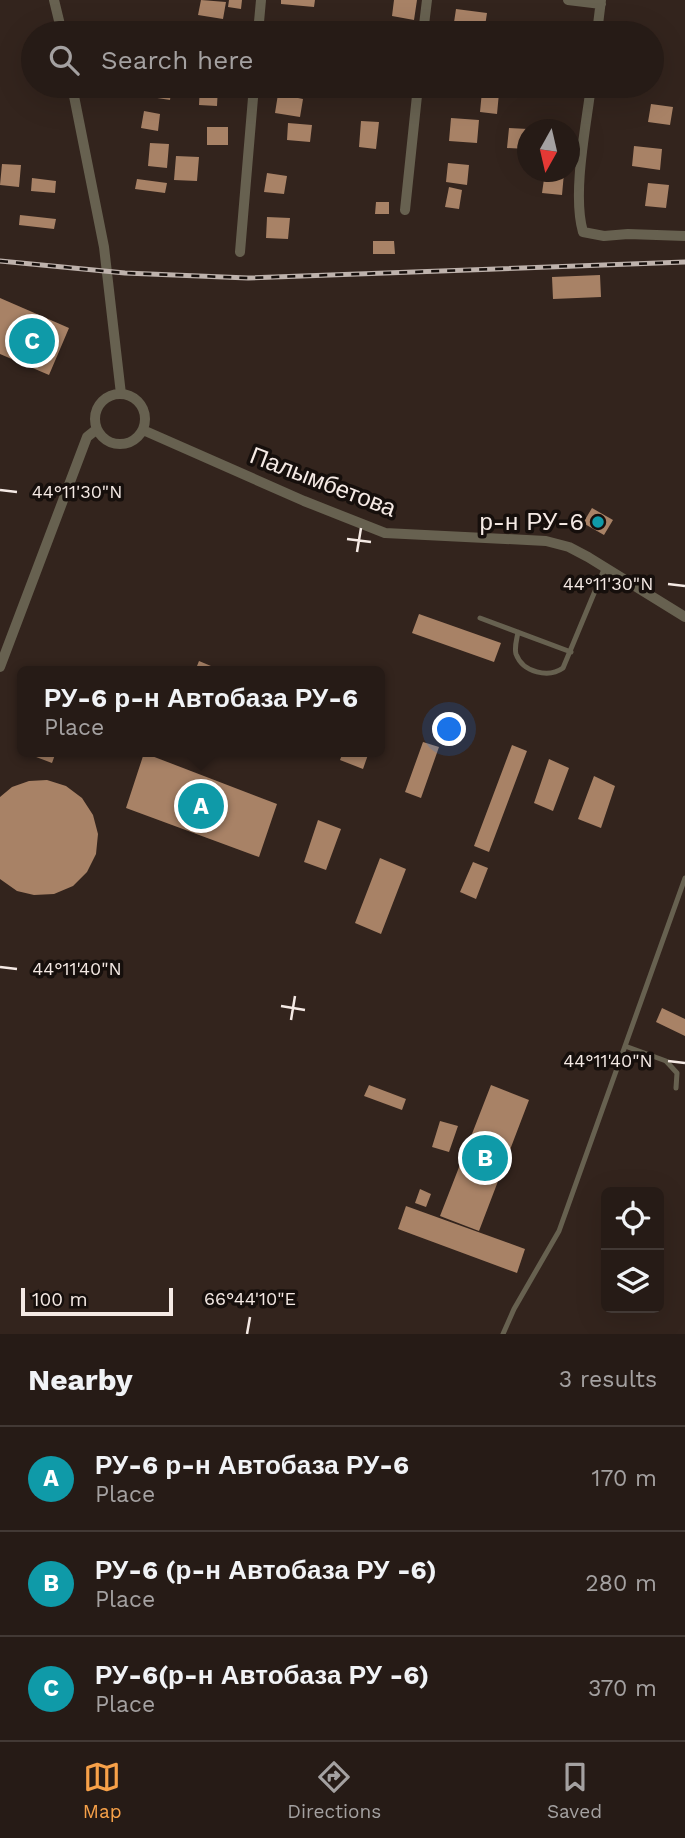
<!DOCTYPE html>
<html lang="en">
<head>
<meta charset="utf-8">
<style>
  :root { --surface:#261b16; --page:#322823; --text:#f1f3f6; --muted:#a4a1a1; --line:#423935; --accent:#f7a149 }
  body { margin:0; font-family:"Work Sans",sans-serif; background:var(--page); color:var(--text) }
  .controls { position:absolute; right:21px; bottom:21px; display:grid; overflow:hidden; border-radius:10px; box-shadow:0 7px 28px #0002 }
  .controls button { width:63px; height:63px; display:grid; place-items:center; padding:0; border:0; border-bottom:2px solid var(--line); background:var(--surface); color:var(--text); font:35px sans-serif }
  .compass { position:absolute; left:517px; top:119px; width:63px; height:63px; border-radius:50%; background:var(--surface); box-shadow:0 7px 28px #0002; rotate:188deg }
  .scale { position:absolute; left:21px; bottom:18px; width:152px; box-sizing:border-box; padding-left:7px; border:4px solid #f5eae5; border-top:0; font-size:19px; line-height:24px; white-space:nowrap; color:#f5eae5; -webkit-text-stroke:5px #160f0c; paint-order:stroke }
  .you { position:absolute; left:450px; top:730px; width:24px; height:24px; margin:-18px; border:5px solid #fff; border-radius:50%; background:#1a73e8; box-shadow:0 0 0 10px #1a73e833 }
  .badge { display:grid; place-items:center; width:46px; height:46px; border-radius:50%; background:var(--accent); color:#fff; font-size:23px; font-weight:700 }
  .pin { position:absolute; translate:-50% -50%; border:4px solid #fff; box-shadow:0 2px 7px #0006 }
  .popup { position:absolute; left:17px; top:666px; width:368px; height:91px; box-sizing:border-box; display:grid; place-content:center; border-radius:10px; background:var(--surface); filter:drop-shadow(0 2px 5px #0005); font-size:23px; white-space:nowrap; color:var(--muted) }
  .popup b { font-size:26px; color:var(--text) }
  .popup::after { content:''; position:absolute; left:50%; top:100%; margin-left:-14px; border:14px solid transparent; border-top-color:var(--surface) }
  .list { margin:0; padding:0; list-style:none }
  h2 { display:flex; justify-content:space-between; align-items:center; height:91px; margin:0; padding:0 28px; font-size:30px }
  h2 small { font-size:23px; font-weight:400; color:var(--muted) }
  .list li { display:grid; grid-template-columns:46px 1fr auto; gap:21px; align-items:center; box-sizing:border-box; height:105px; padding:0 28px; border-top:2px solid var(--line) }
  .list b { display:block; font-size:26px; white-space:nowrap }
  .list p { margin:0; font-size:23px; white-space:nowrap; color:var(--muted) }
  .list em { font-size:23px; font-style:normal; color:var(--muted) }
  .icon { flex:none; width:38px; height:38px; fill:none; stroke:currentColor; stroke-width:2; stroke-linecap:round; stroke-linejoin:round }
  .map { position:relative; flex:none; width:685px; height:1334px; overflow:hidden }
  .search { position:absolute; background:var(--surface); box-shadow:0 7px 28px #0002; left:21px; right:21px; top:21px; height:77px; display:flex; align-items:center; gap:18px; box-sizing:border-box; padding:0 24px; border-radius:38px; color:var(--muted); font-size:26px }
  .sheet { height:406px; background:var(--surface) }
  nav { display:flex; justify-content:space-around; align-items:center; box-sizing:border-box; height:98px; border-top:2px solid var(--line); background:var(--surface); font-size:19px; color:var(--muted) }
  nav a { display:grid; justify-items:center; gap:4px }
  nav .on { color:var(--accent) }
  .map>svg:first-child { display:block }
</style>
</head>
<body>
<div class="map">
<svg width="685" height="1334" viewBox="0 0 685 1334">
  <rect width="100%" height="100%" fill="#33241d"/>
  <path fill="#a88266" d="M 201,0 L 226,2 L 223,19 L 198,15 Z
    M 229,0 L 242,0 L 241,9 L 228,7 Z
    M 281,0 L 315,0 L 314,7 L 281,4 Z
    M 394,0 L 417,0 L 414,20 L 392,16 Z
    M 456,9 L 487,13 L 484,33 L 453,29 Z
    M 390,21 L 415,25 L 413,33 L 388,33 Z
    M 155,24 L 177,28 L 176,33 L 154,33 Z
    M 554,26 L 582,28 L 582,33 L 554,33 Z
    M 153,86 L 172,86 L 170,100 L 151,97 Z
    M 200,86 L 218,86 L 217,106 L 199,105 Z
    M 385,86 L 407,86 L 405,97 L 384,93 Z
    M 482,91 L 499,93 L 497,114 L 480,112 Z
    M 278,94 L 303,99 L 300,117 L 275,113 Z
    M 651,104 L 673,107 L 670,125 L 648,122 Z
    M 144,111 L 160,114 L 158,131 L 141,128 Z
    M 451,118 L 479,120 L 477,143 L 449,141 Z
    M 361,121 L 379,122 L 376,149 L 359,147 Z
    M 288,123 L 312,125 L 310,142 L 287,140 Z
    M 207,127 L 228,127 L 228,145 L 207,145 Z
    M 509,128 L 528,129 L 528,149 L 507,148 Z
    M 150,143 L 169,144 L 167,168 L 148,166 Z
    M 634,146 L 662,149 L 660,170 L 632,166 Z
    M 176,156 L 199,157 L 197,181 L 174,180 Z
    M 448,163 L 469,165 L 467,185 L 446,182 Z
    M 2,164 L 21,165 L 19,187 L 0,185 Z
    M 545,172 L 564,173 L 562,195 L 542,193 Z
    M 267,173 L 287,176 L 284,194 L 264,192 Z
    M 32,178 L 56,181 L 55,193 L 31,191 Z
    M 137,179 L 167,183 L 165,193 L 135,189 Z
    M 648,183 L 669,185 L 666,208 L 645,206 Z
    M 449,187 L 462,190 L 459,209 L 445,207 Z
    M 376,202 L 389,202 L 389,214 L 375,214 Z
    M 20,215 L 56,219 L 54,229 L 19,225 Z
    M 267,217 L 290,218 L 288,239 L 266,238 Z
    M 373,241 L 394,241 L 395,254 L 373,254 Z
    M 600,275 L 601,297 L 553,299 L 552,277 Z
    M 0,298 L 69,328 L 49,375 L 0,354 Z
    M 592,508 L 613,520 L 604,535 L 583,523 Z
    M 419,614 L 501,643 L 494,662 L 412,633 Z
    M 199,661 L 223,671 L 195,671 Z
    M 423,742 L 439,747 L 421,798 L 405,792 Z
    M 512,745 L 527,751 L 489,852 L 474,846 Z
    M 23,752 L 56,752 L 52,763 Z
    M 343,752 L 369,752 L 363,769 L 340,760 Z
    M 144,753 L 277,804 L 259,857 L 126,808 Z
    M 549,759 L 569,768 L 553,811 L 534,803 Z
    M 594,776 L 615,786 L 601,828 L 578,819 Z
    M 47,780 L 66,786 L 82,798 L 93,815 L 98,834 L 96,854 L 87,872 L 73,886 L 54,894 L 34,895 L 17,891 L 0,879 L 0,797 L 12,787 L 29,781 Z
    M 318,820 L 341,829 L 326,870 L 304,862 Z
    M 380,858 L 406,869 L 381,934 L 355,923 Z
    M 473,862 L 488,868 L 476,899 L 460,892 Z
    M 662,1008 L 685,1019 L 685,1036 L 656,1022 Z
    M 369,1085 L 406,1099 L 402,1110 L 364,1096 Z
    M 491,1085 L 529,1100 L 479,1231 L 440,1216 Z
    M 440,1121 L 458,1126 L 449,1152 L 432,1147 Z
    M 420,1189 L 431,1194 L 426,1207 L 415,1203 Z
    M 406,1206 L 525,1249 L 517,1273 L 398,1229 Z"/>
  <g fill="none" stroke-linecap="round" stroke-linejoin="round">
    <path stroke="#676150" stroke-width="5" d="M 480,618 L 571,652
      M 518,632 C 517,639 514,647 516,654 C 523,673 549,678 563,668 L 605,567
      M 625,1046 L 666,1061 L 677,1073 L 676,1088
      M 503,1334 L 514,1309 L 559,1231 L 685,878"/>
    <path stroke="#676150" stroke-width="10" d="M 54,0 L 62,33
      M 568,0 L 601,4
      M 258,33 L 261,0
      M 423,33 L 427,0
      M 597,33 L 601,0
      M 72,86 L 104,247 L 121,394
      M 591,86 C 586,127 572,194 583,232 L 604,236 L 628,234 L 685,236
      M 405,210 L 418,86
      M 240,252 L 254,86
      M95 419a25 25 0 1 1 50 0a25 25 0 1 1-50 0Z
      M 143,430 L 304,501 L 385,533 L 546,541 L 569,547 L 588,557 L 685,617
      M 0,667 L 87,437 L 97,429"/>
    <defs>
      <path id="rail" d="M 0,261 L 125,273 L 248,278 L 685,262"/>
    </defs>
    <use href="#rail" stroke="#beb2ac" stroke-width="5"/>
    <use href="#rail" stroke="#160f0c" stroke-width="2.5" stroke-dasharray="8" stroke-linecap="butt"/>
  </g>
  <path fill="none" stroke="#f5eae5" stroke-width="2.5" d="M 0,490 L 17,492M 347,539 L 371,542M 357,552 L 361,528M 668,584 L 685,586M 0,967 L 17,969M 281,1006 L 305,1010M 291,1020 L 295,996M 668,1061 L 685,1063M 247,1334 L 250,1317"/>
  <circle fill="#0f9aa8" stroke="#160f0c" stroke-width="2.5" cx="598" cy="522" r="7"/>
  <g text-anchor="middle" dominant-baseline="central" stroke-width="7" stroke-linejoin="round" paint-order="stroke">
    <g font-size="24" fill="#f5eae5" stroke="#160f0c">
      <text transform="translate(323 482) rotate(21)">Палымбетова</text>
    </g>
    <g font-size="24" fill="#f5eae5" stroke="#160f0c" text-anchor="end">
      <text x="584" y="522">р-н РУ-6</text>
    </g>
  </g>
  <g font-size="18" text-anchor="middle" fill="#f5eae5" stroke="#160f0c" stroke-width="7" stroke-linejoin="round" paint-order="stroke">
    <text x="77" y="498">44°11'30"N</text>
    <text x="608" y="590">44°11'30"N</text>
    <text x="77" y="975">44°11'40"N</text>
    <text x="608" y="1067">44°11'40"N</text>
    <text x="250" y="1305">66°44'10"E</text>
  </g>
</svg>
<div class="controls">
<button><svg class="icon" aria-label="locate" viewBox="0 0 24 24"><circle cx="12" cy="12" r="6"/><path d="M12 2v4M12 18v4M2 12h4M18 12h4"/></svg></button>
<button><svg class="icon" aria-label="layers" viewBox="0 0 24 24"><path d="M12 4l9 5-9 5-9-5zM3 14l9 5 9-5"/></svg></button>
</div>
<svg class="compass" viewBox="-18 -18 36 36"><path d="M0-13l5 13h-10z" fill="#e53935"/><path d="M0 13l5-13h-10z" fill="#a4a1a1"/></svg>
<div class="scale">100 m</div>
<div class="you"></div>
<div class="pin badge" style="left:201px;top:806px;background:#0f9aa8">A</div>
<div class="popup"><b>РУ-6 р-н Автобаза РУ-6</b>Place</div>
<div class="pin badge" style="left:485px;top:1158px;background:#0f9aa8">B</div>
<div class="pin badge" style="left:32px;top:341px;background:#0f9aa8">C</div>
<div class="search"><svg class="icon" aria-label="search" viewBox="0 0 24 24"><circle cx="10" cy="10" r="6"/><path d="M15 15l6 6"/></svg>Search here</div>
</div>
<section class="sheet">
<h2>Nearby<small>3 results</small></h2>
<ul class="list">
<li><span class="badge" style="background:#0f9aa8">A</span><div><b>РУ-6 р-н Автобаза РУ-6</b><p>Place</p></div><em>170 m</em></li>
<li><span class="badge" style="background:#0f9aa8">B</span><div><b>РУ-6 (р-н Автобаза РУ -6)</b><p>Place</p></div><em>280 m</em></li>
<li><span class="badge" style="background:#0f9aa8">C</span><div><b>РУ-6(р-н Автобаза РУ -6)</b><p>Place</p></div><em>370 m</em></li>
</ul>
</section>
<nav>
<a class="on"><svg class="icon" aria-label="map" viewBox="0 0 24 24"><path d="M3 6l6-2 6 2 6-2v14l-6 2-6-2-6 2zM9 4v14M15 6v14"/></svg>Map</a>
<a><svg class="icon" aria-label="directions" viewBox="0 0 24 24"><path d="M12 3l9 9-9 9-9-9zM9 14v-3h6M13 9l2 2-2 2"/></svg>Directions</a>
<a><svg class="icon" aria-label="saved" viewBox="0 0 24 24"><path d="M7 4h10v16l-5-4-5 4z"/></svg>Saved</a>
</nav>
</body>
</html>
